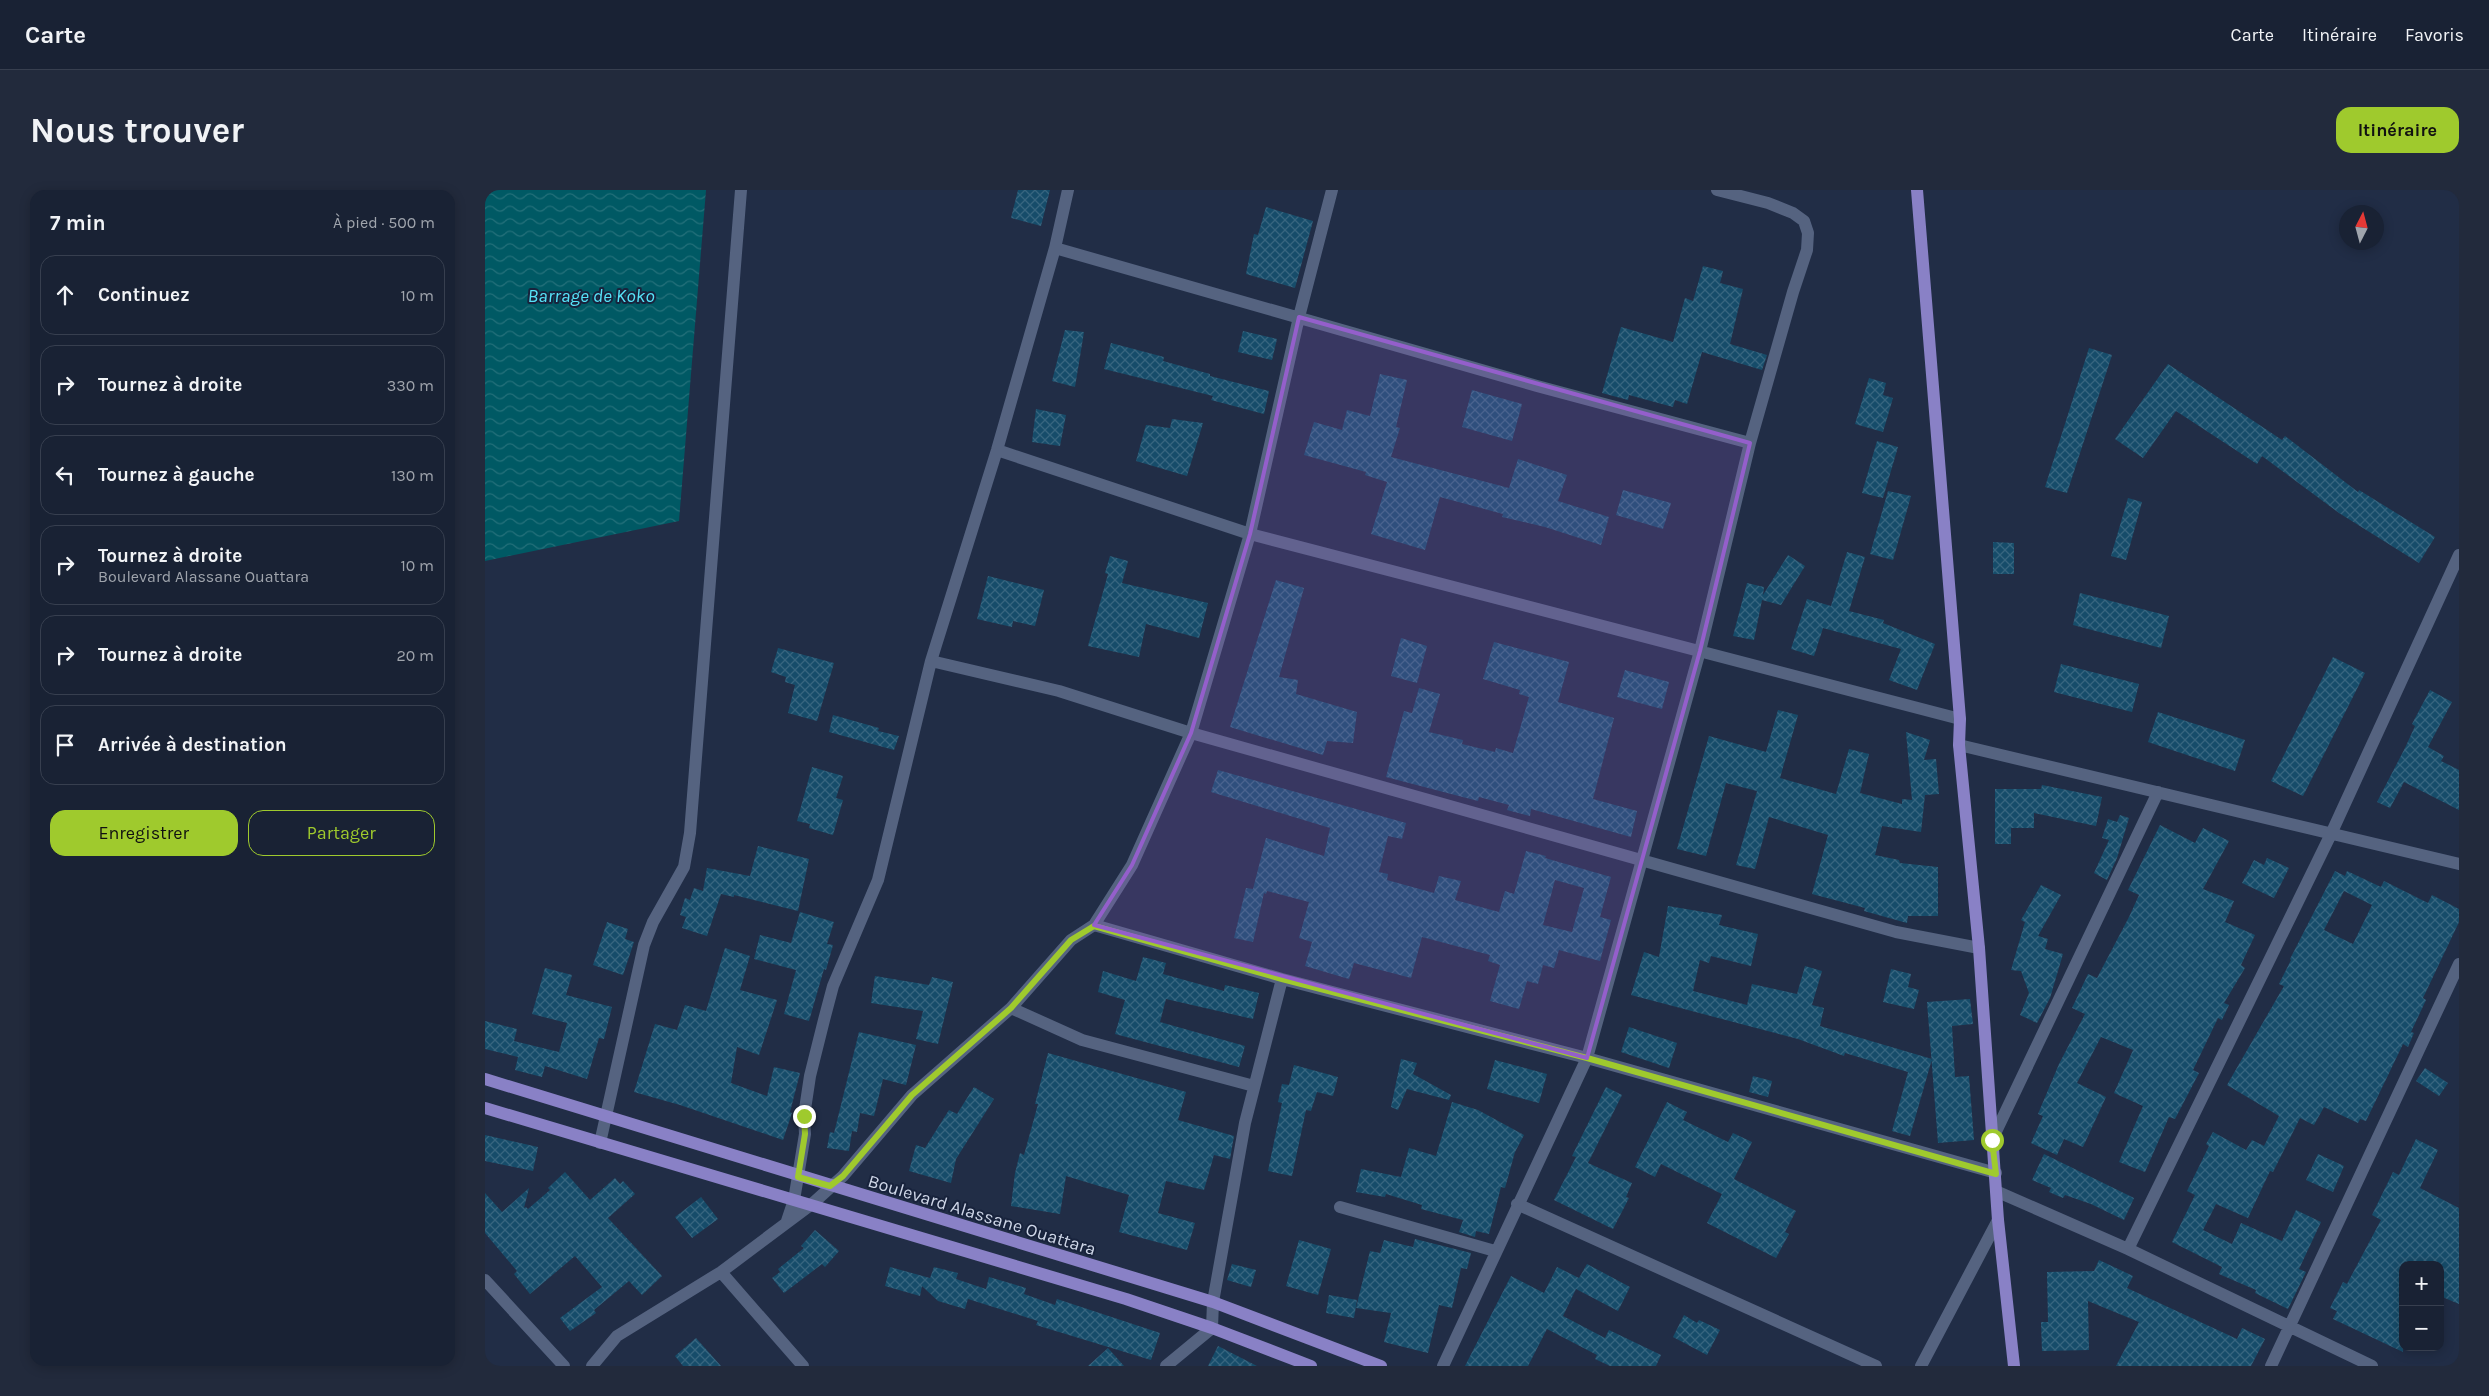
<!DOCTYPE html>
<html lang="fr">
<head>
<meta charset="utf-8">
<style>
  :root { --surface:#192234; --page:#222a3c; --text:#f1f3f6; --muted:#9fa4ac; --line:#373f4f; --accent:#9fca2d }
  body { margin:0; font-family:Karla,sans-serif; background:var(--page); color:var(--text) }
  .controls { position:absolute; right:15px; bottom:15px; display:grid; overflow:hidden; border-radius:10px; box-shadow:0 2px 12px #0003 }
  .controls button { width:45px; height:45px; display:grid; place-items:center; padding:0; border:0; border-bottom:1px solid var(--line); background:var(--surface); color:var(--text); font:25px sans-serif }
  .compass { position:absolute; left:1854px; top:15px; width:45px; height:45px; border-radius:50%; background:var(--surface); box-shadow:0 2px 12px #0003; rotate:6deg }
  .stop { position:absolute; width:15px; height:15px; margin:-11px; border:4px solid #9fca2d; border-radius:50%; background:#fff }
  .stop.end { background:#9fca2d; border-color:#fff; box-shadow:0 1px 5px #0008 }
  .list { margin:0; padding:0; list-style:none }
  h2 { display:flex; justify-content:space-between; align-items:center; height:65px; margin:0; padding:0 20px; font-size:21px }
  h2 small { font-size:16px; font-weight:400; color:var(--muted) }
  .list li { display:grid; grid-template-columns:32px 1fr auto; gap:15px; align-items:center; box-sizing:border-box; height:80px; margin:0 10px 10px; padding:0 10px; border:1px solid var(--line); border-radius:15px }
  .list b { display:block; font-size:19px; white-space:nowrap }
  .list p { margin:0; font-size:16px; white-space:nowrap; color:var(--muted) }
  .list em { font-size:16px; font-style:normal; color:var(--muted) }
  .actions { display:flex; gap:10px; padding:15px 20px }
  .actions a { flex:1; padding:11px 0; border:1px solid var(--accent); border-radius:15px; text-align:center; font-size:18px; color:var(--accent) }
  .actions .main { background:var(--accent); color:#111 }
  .icon { flex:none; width:28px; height:28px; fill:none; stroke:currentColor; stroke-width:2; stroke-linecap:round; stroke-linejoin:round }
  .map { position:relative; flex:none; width:1974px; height:1176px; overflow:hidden; border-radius:15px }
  header { display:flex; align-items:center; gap:30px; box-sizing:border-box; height:70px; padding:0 25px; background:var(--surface); border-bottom:1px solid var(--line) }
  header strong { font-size:24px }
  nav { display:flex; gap:28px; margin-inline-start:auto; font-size:18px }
  .intro { display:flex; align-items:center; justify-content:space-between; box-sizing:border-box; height:120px; padding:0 30px }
  h1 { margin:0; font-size:35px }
  .button { padding:12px 22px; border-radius:15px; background:var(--accent); color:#111; font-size:18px; font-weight:700 }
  main { display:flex; gap:30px; padding:0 30px }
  aside { flex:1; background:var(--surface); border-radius:15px; box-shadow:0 2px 12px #0003 }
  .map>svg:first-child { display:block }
</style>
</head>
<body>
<header>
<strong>Carte</strong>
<nav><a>Carte</a><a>Itinéraire</a><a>Favoris</a></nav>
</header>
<div class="intro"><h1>Nous trouver</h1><a class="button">Itinéraire</a></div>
<main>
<aside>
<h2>7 min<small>À pied · 500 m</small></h2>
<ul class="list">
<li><svg class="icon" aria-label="ahead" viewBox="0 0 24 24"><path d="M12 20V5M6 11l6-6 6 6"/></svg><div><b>Continuez</b></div><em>10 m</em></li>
<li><svg class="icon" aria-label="right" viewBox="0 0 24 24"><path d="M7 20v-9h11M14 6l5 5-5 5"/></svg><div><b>Tournez à droite</b></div><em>330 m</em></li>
<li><svg class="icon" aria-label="left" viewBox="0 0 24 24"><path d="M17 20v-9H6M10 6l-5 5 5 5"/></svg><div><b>Tournez à gauche</b></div><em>130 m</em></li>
<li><svg class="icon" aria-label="right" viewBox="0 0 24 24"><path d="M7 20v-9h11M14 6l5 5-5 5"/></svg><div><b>Tournez à droite</b><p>Boulevard Alassane Ouattara</p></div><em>10 m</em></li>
<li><svg class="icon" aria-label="right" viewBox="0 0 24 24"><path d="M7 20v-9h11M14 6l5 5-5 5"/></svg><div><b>Tournez à droite</b></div><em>20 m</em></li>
<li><svg class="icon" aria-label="arrive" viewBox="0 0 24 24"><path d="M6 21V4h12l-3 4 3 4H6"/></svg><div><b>Arrivée à destination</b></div></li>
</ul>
<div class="actions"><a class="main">Enregistrer</a><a>Partager</a></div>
</aside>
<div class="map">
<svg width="1974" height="1176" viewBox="0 0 1974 1176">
  <defs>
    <pattern id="water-waves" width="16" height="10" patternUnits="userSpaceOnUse" patternTransform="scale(1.25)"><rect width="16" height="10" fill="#005964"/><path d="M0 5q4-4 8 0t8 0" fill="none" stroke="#24707a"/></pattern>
    <pattern id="building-cross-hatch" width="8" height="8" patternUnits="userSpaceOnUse" patternTransform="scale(1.25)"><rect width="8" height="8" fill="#164c6a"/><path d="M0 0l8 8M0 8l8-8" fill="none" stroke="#37657f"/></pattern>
  </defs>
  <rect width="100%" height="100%" fill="#212d46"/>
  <path fill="url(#water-waves)" d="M 0,0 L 221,0 L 194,331 L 0,371 Z"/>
  <path fill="url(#building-cross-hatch)" fill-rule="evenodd" d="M 533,0 L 565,0 L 556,36 L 526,28 Z
    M 781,17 L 828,31 L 810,98 L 761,84 L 769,44 L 773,45 Z
    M 1218,76 L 1238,81 L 1235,93 L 1258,99 L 1245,154 L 1282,165 L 1277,180 L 1217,162 L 1202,214 L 1190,210 L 1188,217 L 1144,205 L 1143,210 L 1117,203 L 1136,137 L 1188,152 L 1200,108 L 1208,111 Z
    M 580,140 L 599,142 L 590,197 L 567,191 Z
    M 758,141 L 792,149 L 787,170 L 753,162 Z
    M 626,153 L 679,167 L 678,171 L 725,184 L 725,186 L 784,201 L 779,224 L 726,210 L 728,206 L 619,179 Z
    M 1604,158 L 1627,165 L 1582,303 L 1560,297 Z
    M 1683,174 L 1797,250 L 1800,246 L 1873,302 L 1874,300 L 1950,347 L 1934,373 L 1854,323 L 1777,266 L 1772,274 L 1691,221 L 1658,268 L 1630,249 Z
    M 895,184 L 922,190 L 911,237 L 915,238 L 906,267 L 1024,298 L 1033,269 L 1082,285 L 1073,311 L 1124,327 L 1116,355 L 1060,337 L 1017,327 L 1018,324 L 955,307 L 940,360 L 886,344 L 902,292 L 880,285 L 881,282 L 819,265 L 829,232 L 857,240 L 862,220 L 885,226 Z
    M 1384,188 L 1401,193 L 1398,205 L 1408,208 L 1398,242 L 1370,234 Z
    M 987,200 L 1037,214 L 1027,251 L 977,237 Z
    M 551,219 L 581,225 L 575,256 L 547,252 Z
    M 687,229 L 718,233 L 702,286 L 651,271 L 661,235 L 685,238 Z
    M 1392,251 L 1413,257 L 1398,308 L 1377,303 Z
    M 1138,300 L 1186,313 L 1178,339 L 1131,325 Z
    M 1403,301 L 1426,306 L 1408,370 L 1385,364 Z
    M 1643,308 L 1657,312 L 1641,370 L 1626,366 Z
    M 1508,352 L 1529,353 L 1529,384 L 1508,384 Z
    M 1362,362 L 1380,367 L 1364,421 L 1399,430 L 1398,433 L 1450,454 L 1432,500 L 1404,490 L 1416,459 L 1338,438 L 1329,466 L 1306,459 L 1322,409 L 1346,416 Z
    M 1303,365 L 1320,376 L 1296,415 L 1277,410 L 1269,450 L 1248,446 L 1262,393 L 1279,397 L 1278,405 Z
    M 625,366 L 643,371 L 637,393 L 723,413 L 714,448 L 661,434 L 654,467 L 603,456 L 623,384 L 620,383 Z
    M 503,386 L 559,400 L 550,436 L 528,431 L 527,437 L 492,429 Z
    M 791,390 L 819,398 L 794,487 L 813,490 L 811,504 L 872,522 L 868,553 L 842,551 L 838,565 L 745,537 Z
    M 1595,403 L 1684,426 L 1676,458 L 1588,435 Z
    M 916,448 L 942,456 L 932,493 L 906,486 Z
    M 1009,452 L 1084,472 L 1073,512 L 1129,528 L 1108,609 L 1152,621 L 1146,647 L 1046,619 L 1045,626 L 1022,620 L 1024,615 L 994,607 L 993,611 L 901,587 L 919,521 L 927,523 L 934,498 L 955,504 L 944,542 L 978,550 L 977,554 L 1010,562 L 1011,558 L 1028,563 L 1044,507 L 1034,504 L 1035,500 L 998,489 Z
    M 293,458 L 349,473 L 332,531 L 303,523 L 310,495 L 300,492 L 301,487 L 286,482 Z
    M 1848,467 L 1880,483 L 1818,606 L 1786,591 Z
    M 1576,474 L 1654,494 L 1647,522 L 1569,502 Z
    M 1140,480 L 1184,492 L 1177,519 L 1132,507 Z
    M 1945,500 L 1967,512 L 1943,557 L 1959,566 L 1956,571 L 1974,580 L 1974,620 L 1919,592 L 1905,618 L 1892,612 L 1920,558 L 1930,536 L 1927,534 Z
    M 1293,520 L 1313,525 L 1295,588 L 1351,604 L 1364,559 L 1384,564 L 1375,603 L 1417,614 L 1417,609 L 1427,610 L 1421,542 L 1445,550 L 1439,570 L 1451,569 L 1454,604 L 1440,605 L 1436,642 L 1397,636 L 1390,665 L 1414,670 L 1415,673 L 1453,677 L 1453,726 L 1423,726 L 1422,733 L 1379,721 L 1380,718 L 1327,704 L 1343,645 L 1284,627 L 1270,679 L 1251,675 L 1272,601 L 1241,593 L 1221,666 L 1192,659 L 1224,546 L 1281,562 Z
    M 1673,522 L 1760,550 L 1750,581 L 1663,552 Z
    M 348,525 L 394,538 L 393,541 L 414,546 L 409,560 L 344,542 Z
    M 327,577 L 358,586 L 351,608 L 358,610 L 348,645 L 324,638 L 325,634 L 312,631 Z
    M 733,580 L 921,633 L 917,649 L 903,646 L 894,682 L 903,684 L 902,690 L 949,703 L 954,686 L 976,691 L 970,710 L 1014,722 L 1020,701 L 1029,704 L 1041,661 L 1061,666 L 1060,668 L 1126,687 L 1115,727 L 1126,730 L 1115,771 L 1074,760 L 1069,778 L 1058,775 L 1053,794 L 1042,791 L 1034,819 L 1005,811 L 1015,775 L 1003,771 L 1005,765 L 937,747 L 926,788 L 869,773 L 864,789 L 820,776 L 827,752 L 814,748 L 824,712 L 782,701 L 781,704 L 779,703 L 768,752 L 749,748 L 761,698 L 768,699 L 781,648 L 839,666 L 845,638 L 726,602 ZM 1070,690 L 1099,698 L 1087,742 L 1058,735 Z
    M 1557,595 L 1617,607 L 1611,636 L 1549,623 L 1549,638 L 1526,638 L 1526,654 L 1510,654 L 1510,599 L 1556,599 Z
    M 1635,625 L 1644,628 L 1632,668 L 1622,690 L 1609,683 L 1624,650 L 1617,648 L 1623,629 L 1632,632 Z
    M 1675,635 L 1710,653 L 1718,638 L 1744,651 L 1718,699 L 1749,711 L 1740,732 L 1770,745 L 1756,775 L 1760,778 L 1739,813 L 1744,815 L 1737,830 L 1733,828 L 1708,880 L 1714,883 L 1690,929 L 1684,927 L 1660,982 L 1634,972 L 1658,916 L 1629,903 L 1648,860 L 1616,847 L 1592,893 L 1621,907 L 1598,957 L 1579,949 L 1572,965 L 1546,953 L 1558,926 L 1553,924 L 1574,874 L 1600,824 L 1587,818 L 1603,784 L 1612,788 L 1644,727 L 1654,705 L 1643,700 Z
    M 273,656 L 324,669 L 313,721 L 249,705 L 249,707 L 236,704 L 222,746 L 197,738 L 201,727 L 195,725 L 200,708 L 205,710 L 209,698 L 218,701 L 222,678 L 265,686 Z
    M 1782,668 L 1804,678 L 1789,708 L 1757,693 L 1769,670 L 1779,675 Z
    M 1850,681 L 1860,686 L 1862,681 L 1896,697 L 1899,691 L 1943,713 L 1947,705 L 1974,719 L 1974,732 L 1938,808 L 1941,810 L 1926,842 L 1929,843 L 1923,857 L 1918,854 L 1881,931 L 1875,929 L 1873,933 L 1839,917 L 1829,935 L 1815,928 L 1788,982 L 1785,981 L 1763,1028 L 1731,1014 L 1718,1040 L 1747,1054 L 1756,1033 L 1797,1051 L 1811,1020 L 1836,1032 L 1814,1079 L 1821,1082 L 1803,1119 L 1770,1103 L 1771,1100 L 1734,1084 L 1737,1077 L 1687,1052 L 1710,1005 L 1702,1001 L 1724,956 L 1721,954 L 1728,942 L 1761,960 L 1767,950 L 1779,956 L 1794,926 L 1742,895 L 1799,796 L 1794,794 L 1806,770 L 1805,769 ZM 1859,701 L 1887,715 L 1868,754 L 1839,740 Z
    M 1556,695 L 1576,705 L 1553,746 L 1563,749 L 1560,759 L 1578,764 L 1565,808 L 1552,833 L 1535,825 L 1544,803 L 1536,781 L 1526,780 L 1540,732 L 1536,730 Z
    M 1183,716 L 1237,725 L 1234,735 L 1273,744 L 1266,776 L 1226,766 L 1224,773 L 1215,770 L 1208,801 L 1262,815 L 1267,794 L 1312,804 L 1320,776 L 1337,781 L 1327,815 L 1339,818 L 1335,836 L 1447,869 L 1425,946 L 1407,941 L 1423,882 L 1360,863 L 1359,866 L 1313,849 L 1146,805 L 1159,762 L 1174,767 Z
    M 315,722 L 349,732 L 342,754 L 348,755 L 341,780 L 339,779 L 324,831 L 299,824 L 311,780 L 269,769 L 275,745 L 306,753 Z
    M 122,732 L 143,739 L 140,749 L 149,752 L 138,785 L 108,775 Z
    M 240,758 L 265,766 L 255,800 L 292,810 L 274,865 L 252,857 L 246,893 L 282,906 L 289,877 L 315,883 L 305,922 L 307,923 L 298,950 L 195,915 L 149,902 L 170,834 L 192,840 L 200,815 L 221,821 Z
    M 658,767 L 681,773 L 678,784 L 739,801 L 740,795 L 774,803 L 768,829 L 681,809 L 675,832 L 760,856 L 754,877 L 630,844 L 640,810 L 613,802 L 618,781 L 651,791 Z
    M 60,778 L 87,785 L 81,805 L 127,817 L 119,849 L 114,848 L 102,889 L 60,876 L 57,887 L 30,880 L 33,867 L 0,859 L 0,831 L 32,839 L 29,851 L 74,862 L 82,833 L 47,824 Z
    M 1406,779 L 1426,784 L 1423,797 L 1434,800 L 1429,819 L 1398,812 Z
    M 390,786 L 444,795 L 447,787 L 468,792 L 453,854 L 431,849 L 438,821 L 386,813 Z
    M 1485,809 L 1488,834 L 1467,836 L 1470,887 L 1484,886 L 1489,950 L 1453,953 L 1442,812 Z
    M 1144,837 L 1192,853 L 1184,878 L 1136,862 Z
    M 374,842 L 431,855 L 421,895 L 398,889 L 389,926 L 375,923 L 372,942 L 367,941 L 364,961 L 342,958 L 345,942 L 349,943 Z
    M 563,863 L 701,902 L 693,930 L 749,946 L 745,969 L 729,965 L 719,1000 L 681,991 L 673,1023 L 710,1033 L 702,1060 L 634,1042 L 644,1005 L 581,986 L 575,1024 L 526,1016 L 530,983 L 535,963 L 539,965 L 553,914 L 550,914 Z
    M 916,869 L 932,873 L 928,884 L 966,905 L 964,910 L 922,899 L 913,920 L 906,917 Z
    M 1010,870 L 1062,884 L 1054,913 L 1002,899 Z
    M 809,875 L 853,887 L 848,906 L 832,902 L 826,921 L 821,920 L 807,986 L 783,981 L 797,913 L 793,912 L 797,894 L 804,895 Z
    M 1940,878 L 1963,893 L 1954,906 L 1931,891 Z
    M 1268,886 L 1287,891 L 1283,907 L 1264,902 Z
    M 489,897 L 509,909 L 471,969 L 466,993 L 424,981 L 431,955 L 440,958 L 464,920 L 472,924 Z
    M 1121,897 L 1137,905 L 1103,973 L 1147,993 L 1141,1007 L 1144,1008 L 1128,1039 L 1069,1010 L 1091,967 L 1087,966 Z
    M 967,912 L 993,920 L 1039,945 L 1030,962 L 1020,998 L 1016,997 L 1004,1044 L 991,1041 L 990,1047 L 974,1042 L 978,1030 L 936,1019 L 937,1015 L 901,1004 L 900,1007 L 871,1002 L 876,979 L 916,987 L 924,958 L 951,966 Z
    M 1182,912 L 1202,922 L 1198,930 L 1243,952 L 1248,943 L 1267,952 L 1249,989 L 1311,1021 L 1300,1042 L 1304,1044 L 1291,1068 L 1222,1033 L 1237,1004 L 1176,974 L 1170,987 L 1150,977 Z
    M 0,945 L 53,957 L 48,981 L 0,971 Z
    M 1931,949 L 1953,960 L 1935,998 L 1974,1018 L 1974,1114 L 1955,1106 L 1955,1075 L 1918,1075 L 1918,1162 L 1848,1129 L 1852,1121 L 1845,1118 L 1858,1092 L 1862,1094 L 1896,1030 L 1887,1025 L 1908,982 L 1914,985 Z
    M 1559,964 L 1649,1008 L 1639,1030 L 1606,1014 L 1580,1005 L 1578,1008 L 1564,1002 L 1566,998 L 1547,990 Z
    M 1833,964 L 1859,976 L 1848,1002 L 1821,990 Z
    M 80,982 L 105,1010 L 130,988 L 135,994 L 138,991 L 150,1004 L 123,1028 L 177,1086 L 157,1105 L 144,1091 L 109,1120 L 111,1123 L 85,1141 L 75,1128 L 117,1097 L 90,1066 L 45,1104 L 29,1084 L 32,1081 L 0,1043 L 0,1003 L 17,1022 L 44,998 L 39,1018 L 41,1017 L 43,1019 L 65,1000 L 63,998 Z
    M 216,1007 L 233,1029 L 207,1048 L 190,1027 Z
    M 330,1040 L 354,1061 L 340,1077 L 337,1074 L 299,1103 L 287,1088 L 295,1082 L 293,1079 L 319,1058 L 316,1056 Z
    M 930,1049 L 986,1063 L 982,1079 L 976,1078 L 967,1118 L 954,1115 L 943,1163 L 899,1152 L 906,1123 L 871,1118 L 885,1061 L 895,1063 L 899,1050 L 928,1057 Z
    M 814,1050 L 846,1059 L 833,1105 L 801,1096 Z
    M 1614,1070 L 1648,1086 L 1642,1098 L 1752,1149 L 1757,1138 L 1780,1149 L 1766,1176 L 1631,1176 L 1654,1132 L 1603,1111 L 1604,1160 L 1557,1161 L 1556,1132 L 1563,1132 L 1562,1082 L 1609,1081 Z
    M 747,1074 L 771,1080 L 766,1097 L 742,1090 Z
    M 1102,1074 L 1145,1097 L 1133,1121 L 1091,1099 L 1078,1126 L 1120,1148 L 1124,1140 L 1176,1165 L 1171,1176 L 1125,1176 L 1110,1169 L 1112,1165 L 1062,1139 L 1043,1176 L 980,1176 L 1026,1086 L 1059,1103 L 1072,1077 L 1094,1088 Z
    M 405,1077 L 445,1088 L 449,1077 L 473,1083 L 471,1089 L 501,1099 L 504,1087 L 541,1098 L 539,1104 L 570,1115 L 572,1109 L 675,1143 L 666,1170 L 551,1135 L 553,1131 L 483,1109 L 480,1119 L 453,1111 L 437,1096 L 435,1106 L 400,1096 Z
    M 844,1105 L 872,1110 L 869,1128 L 841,1123 Z
    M 1199,1125 L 1212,1133 L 1214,1130 L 1235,1140 L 1222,1165 L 1188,1147 Z
    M 211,1148 L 236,1176 L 198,1176 L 190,1166 Z
    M 733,1156 L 772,1176 L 723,1176 Z
    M 623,1158 L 639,1176 L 603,1176 Z"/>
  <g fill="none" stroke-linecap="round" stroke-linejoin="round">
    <path stroke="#556380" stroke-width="12" d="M 570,58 L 1052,196 L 1265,253
      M 512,260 L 765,344 L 1475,529
      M 446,471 L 574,501 L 706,543 L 1411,742 L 1494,758
      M 1474,555 L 1974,674
      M 609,735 L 797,789 L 1102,868 L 1511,983
      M 526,818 L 597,850 L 769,896
      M 1507,950 L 1673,602
      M 115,953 L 159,755 L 168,732 L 199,677 L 205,643 L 256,0
      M 1513,1002 L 1643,1059 L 1887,1176
      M 1032,1014 L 1391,1176
      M 855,1017 L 1010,1061
      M 302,1031 L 309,1010 L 320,944 L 319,926 L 325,886 L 339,830 L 348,796 L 393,690 L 446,471 L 512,260 L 570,58 L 583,0
      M 1643,1059 L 1846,644 L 1974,365
      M 236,1082 L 318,1176
      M 0,1090 L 79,1176
      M 107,1176 L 132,1146 L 236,1082 L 327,1014 L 358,986 L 427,905 L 526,818 L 586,750 L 609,735 L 647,675 L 706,543 L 765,344 L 814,127 L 847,0
      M 681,1176 L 727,1138 L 728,1112 L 760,933 L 797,789
      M 958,1176 L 1102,868 L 1215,461 L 1265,253 L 1308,102 L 1322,60 L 1323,43 L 1319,31 L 1308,23 L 1283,13 L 1232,0
      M 1436,1176 L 1513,1030
      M 1786,1176 L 1974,774"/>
    <path stroke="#8981c6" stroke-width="12" d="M 1432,0 L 1475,529 L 1474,555 L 1494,758 L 1513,1030 L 1529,1176
      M 0,889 L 728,1112 L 896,1176
      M 0,918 L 641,1109 L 727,1138 L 826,1176"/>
  </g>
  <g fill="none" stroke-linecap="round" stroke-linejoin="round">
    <path stroke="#9fca2d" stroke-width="6" d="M 319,926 L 320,944 L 313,987 L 345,996 L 358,986 L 427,905 L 526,818 L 586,750 L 609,736 L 797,789 L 1102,868 L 1511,984 L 1507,950"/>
  </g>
  <path fill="#945fcb" fill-opacity="0.2" stroke="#945fcb" stroke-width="4" stroke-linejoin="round" d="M 814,127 L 1265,253 L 1215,461 L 1102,868 L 609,735 L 647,675 L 706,543 L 765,344 Z"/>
  <g text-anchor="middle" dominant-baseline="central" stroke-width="4" stroke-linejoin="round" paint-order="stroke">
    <g font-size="18" fill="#ced6e7" stroke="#18233c">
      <text transform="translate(497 1025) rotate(17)">Boulevard Alassane Ouattara</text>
    </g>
    <g font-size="19" font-style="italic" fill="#56e4f9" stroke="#18233c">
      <text x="106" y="106">Barrage de Koko</text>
    </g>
  </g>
</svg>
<div class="controls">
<button>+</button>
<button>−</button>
</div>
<svg class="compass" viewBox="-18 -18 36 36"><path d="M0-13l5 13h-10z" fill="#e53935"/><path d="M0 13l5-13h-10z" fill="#9fa4ac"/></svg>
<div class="stop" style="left:1507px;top:950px"></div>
<div class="stop end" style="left:319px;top:926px"></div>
</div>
</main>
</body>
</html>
